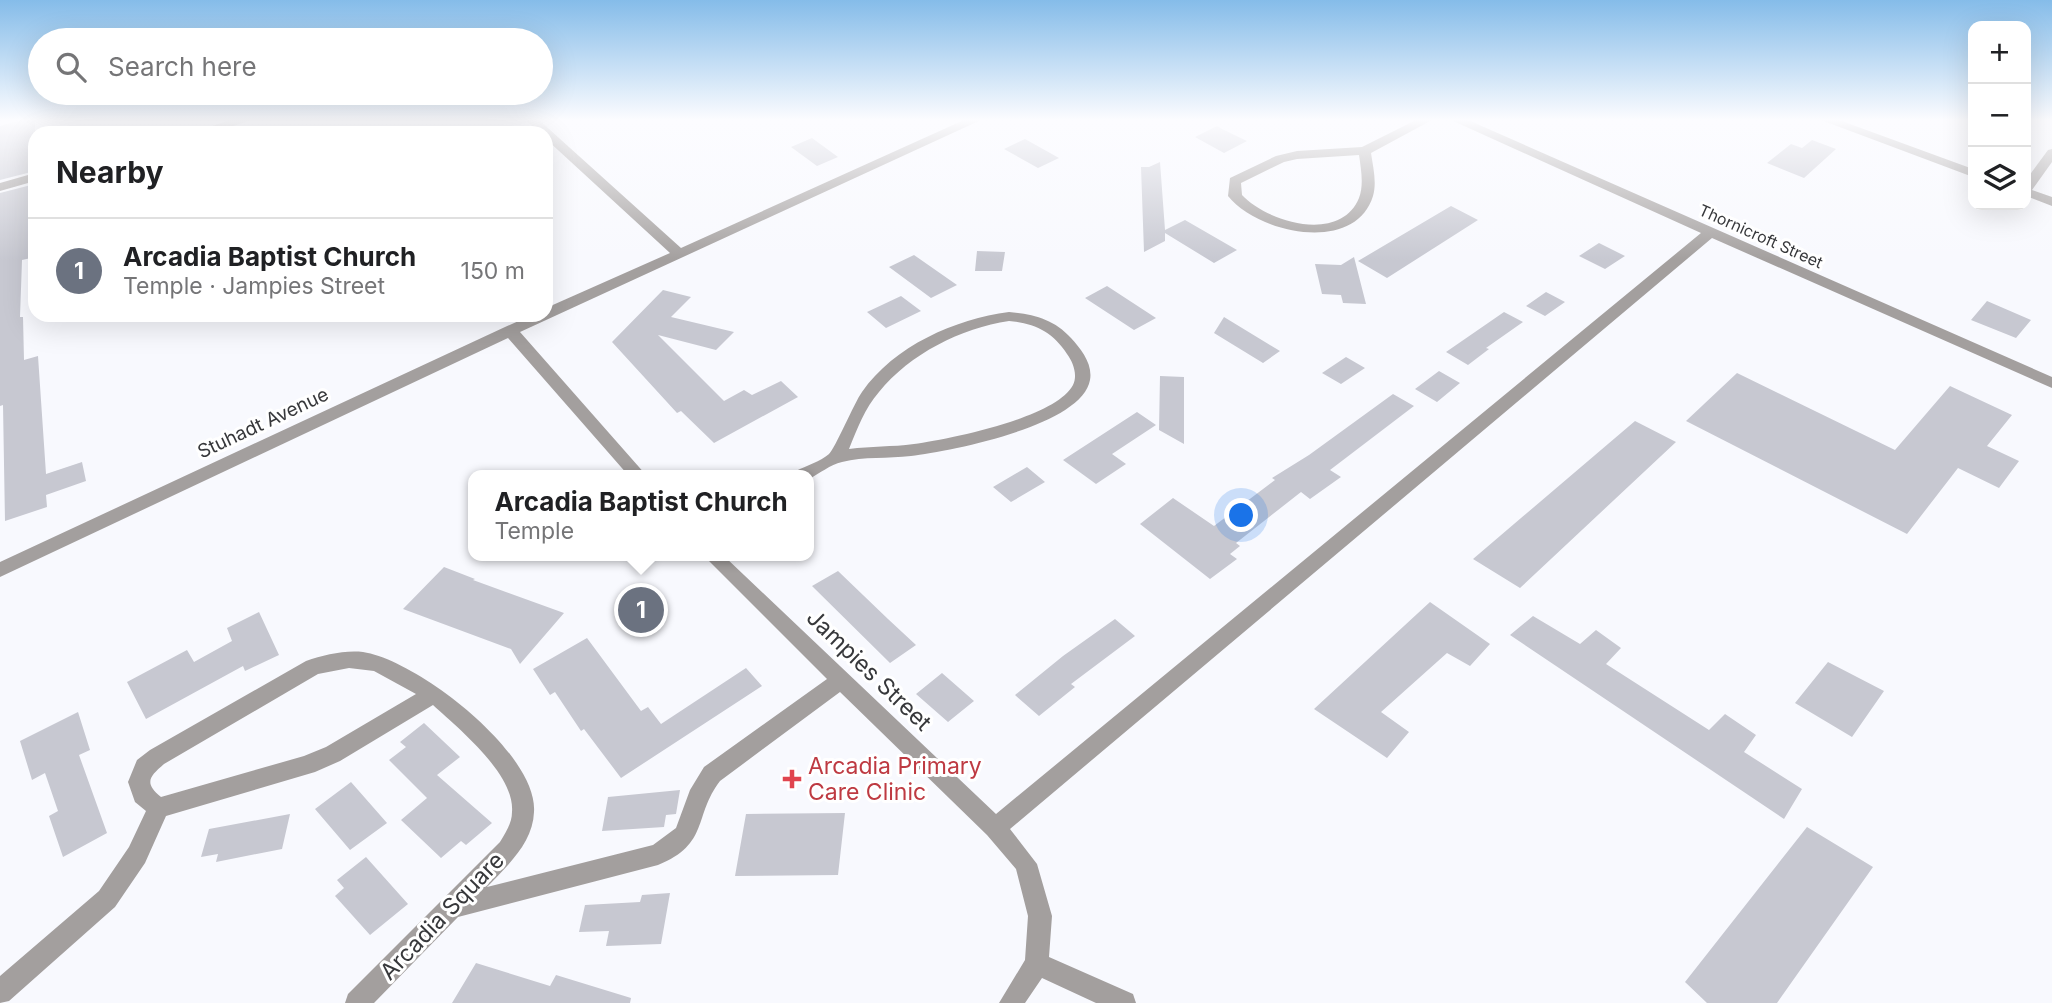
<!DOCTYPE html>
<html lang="en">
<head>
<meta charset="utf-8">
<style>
  :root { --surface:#fff; --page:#f2f2f2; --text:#202124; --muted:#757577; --line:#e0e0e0; --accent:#0f766e }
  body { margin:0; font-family:Inter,sans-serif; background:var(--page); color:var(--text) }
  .controls { position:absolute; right:21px; top:21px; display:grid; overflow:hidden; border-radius:14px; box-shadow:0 7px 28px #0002 }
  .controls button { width:63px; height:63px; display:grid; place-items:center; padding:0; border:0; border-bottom:2px solid var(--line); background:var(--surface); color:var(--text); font:35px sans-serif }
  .you { position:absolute; left:1242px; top:516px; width:24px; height:24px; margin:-18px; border:5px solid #fff; border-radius:50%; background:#1a73e8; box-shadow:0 0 0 10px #1a73e833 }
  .badge { display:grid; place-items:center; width:46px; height:46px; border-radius:50%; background:var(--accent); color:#fff; font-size:23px; font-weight:700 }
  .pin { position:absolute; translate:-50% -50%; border:4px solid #fff; box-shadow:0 2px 7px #0006 }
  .popup { position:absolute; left:468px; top:470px; width:346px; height:91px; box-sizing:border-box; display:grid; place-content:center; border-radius:14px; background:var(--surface); filter:drop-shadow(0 2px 5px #0005); font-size:23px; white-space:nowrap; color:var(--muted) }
  .popup b { font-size:26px; color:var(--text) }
  .popup::after { content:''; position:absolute; left:50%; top:100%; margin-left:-14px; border:14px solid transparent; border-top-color:var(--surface) }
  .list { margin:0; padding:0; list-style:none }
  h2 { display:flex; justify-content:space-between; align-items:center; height:91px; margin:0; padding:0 28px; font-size:30px }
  h2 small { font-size:23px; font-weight:400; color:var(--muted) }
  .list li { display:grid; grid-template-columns:46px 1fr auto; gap:21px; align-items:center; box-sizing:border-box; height:105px; padding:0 28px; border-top:2px solid var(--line) }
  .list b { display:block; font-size:26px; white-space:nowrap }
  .list p { margin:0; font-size:23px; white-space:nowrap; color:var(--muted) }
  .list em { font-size:23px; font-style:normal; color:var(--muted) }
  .icon { flex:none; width:38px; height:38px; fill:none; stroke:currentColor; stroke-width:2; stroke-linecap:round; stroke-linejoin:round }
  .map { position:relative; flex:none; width:2052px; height:1003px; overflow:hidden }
  .search { position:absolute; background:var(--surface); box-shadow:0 7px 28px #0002; left:28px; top:28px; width:525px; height:77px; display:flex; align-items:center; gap:18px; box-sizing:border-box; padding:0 24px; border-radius:38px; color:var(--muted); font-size:26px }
  .panel { position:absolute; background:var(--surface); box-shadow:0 7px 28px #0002; left:28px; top:126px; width:525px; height:196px; border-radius:21px }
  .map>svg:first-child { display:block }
</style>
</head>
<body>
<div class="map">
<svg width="2052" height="1003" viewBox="0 0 2052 1003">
  <rect width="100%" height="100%" fill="#f8f9fe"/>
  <path fill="#c7c8d1" d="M 21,120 L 35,120 L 35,171 L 0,180 L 0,126 Z
    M 1217,126 L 1222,129 L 1247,141 L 1224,153 L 1195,137 Z
    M 812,138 L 838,157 L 817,166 L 791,147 Z
    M 1025,139 L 1059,158 L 1038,168 L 1004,149 Z
    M 1812,140 L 1836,149 L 1804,178 L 1767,163 L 1791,144 L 1802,148 Z
    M 1160,162 L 1165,230 L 1185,220 L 1237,250 L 1214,263 L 1165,233 L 1165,241 L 1144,252 L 1141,167 L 1149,167 Z
    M 35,184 L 35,227 L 28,228 L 31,258 L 22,260 L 20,317 L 23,317 L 24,360 L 38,356 L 46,474 L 82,462 L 86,481 L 46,495 L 47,507 L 5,521 L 3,405 L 0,406 L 0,193 Z
    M 1451,206 L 1478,220 L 1387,278 L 1358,261 Z
    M 1599,243 L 1625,256 L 1605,269 L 1579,256 Z
    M 977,251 L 1005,252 L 1002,271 L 975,271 Z
    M 914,255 L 957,285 L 931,298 L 889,267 Z
    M 1354,257 L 1366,304 L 1343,303 L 1341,295 L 1322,294 L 1315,264 L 1341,265 Z
    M 1107,286 L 1156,318 L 1134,330 L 1085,298 Z
    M 663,290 L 691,297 L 671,317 L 734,332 L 716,350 L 658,335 L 724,401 L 744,390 L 752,395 L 781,381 L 798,397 L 714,443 L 681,411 L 677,413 L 612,342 Z
    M 1546,292 L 1565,302 L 1545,316 L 1526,306 Z
    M 901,296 L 921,311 L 886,328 L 867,312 Z
    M 1987,301 L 2031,320 L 2016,338 L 1971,320 Z
    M 1504,312 L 1523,322 L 1486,348 L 1489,349 L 1468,365 L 1446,352 Z
    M 1224,317 L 1280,351 L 1263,363 L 1214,333 Z
    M 1346,357 L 1365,368 L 1341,384 L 1322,373 Z
    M 1439,371 L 1460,383 L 1437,402 L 1415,389 Z
    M 1737,373 L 1895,450 L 1950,386 L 2012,415 L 1987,446 L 2019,461 L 1999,488 L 1958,468 L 1907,534 L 1686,421 Z
    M 1160,376 L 1184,377 L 1184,444 L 1159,430 Z
    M 1393,394 L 1414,406 L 1330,470 L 1341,477 L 1310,499 L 1301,492 L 1236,543 L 1240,546 L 1230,554 L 1237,559 L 1210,579 L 1140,524 L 1173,498 L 1214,526 L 1275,480 L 1272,478 L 1309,455 Z
    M 1137,412 L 1156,425 L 1112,454 L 1126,464 L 1096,484 L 1063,460 Z
    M 1635,421 L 1676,442 L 1520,588 L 1473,559 Z
    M 1027,467 L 1045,482 L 1011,502 L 993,487 Z
    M 444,567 L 475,579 L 473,580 L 564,613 L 520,664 L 511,649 L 403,609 Z
    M 838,571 L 888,619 L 916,645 L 890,663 L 812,586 Z
    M 1430,602 L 1490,644 L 1470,666 L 1447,653 L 1381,712 L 1409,732 L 1387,758 L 1314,709 Z
    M 259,612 L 279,655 L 245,671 L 243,666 L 146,719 L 127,682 L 187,650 L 194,662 L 232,641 L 227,628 Z
    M 1533,616 L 1580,644 L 1596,630 L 1621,648 L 1606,664 L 1709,730 L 1725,714 L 1756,735 L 1744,752 L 1802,789 L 1784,819 L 1510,635 Z
    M 1115,619 L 1135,636 L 1071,684 L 1075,687 L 1039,716 L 1015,695 L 1063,656 Z
    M 587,638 L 641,711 L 648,707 L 661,724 L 746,668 L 762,686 L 621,778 L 584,729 L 581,731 L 555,692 L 550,695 L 533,669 Z
    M 1828,662 L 1884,691 L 1852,737 L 1795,703 Z
    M 942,673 L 974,701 L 948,722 L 916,694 Z
    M 78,712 L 90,750 L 79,755 L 107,833 L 63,857 L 49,816 L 58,811 L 45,773 L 32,780 L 20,741 Z
    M 424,723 L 460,757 L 437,775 L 492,823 L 466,845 L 461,841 L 441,858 L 401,820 L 427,798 L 389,760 L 406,747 L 400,742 Z
    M 351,782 L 387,823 L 350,850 L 315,809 Z
    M 680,790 L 676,814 L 666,815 L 664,827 L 602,831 L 608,797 Z
    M 845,813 L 838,875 L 735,876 L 746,814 Z
    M 290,814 L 282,849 L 216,862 L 218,854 L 201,857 L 209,829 Z
    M 1807,827 L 1873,867 L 1777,1003 L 1707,1003 L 1685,982 Z
    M 366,857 L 408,904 L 370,935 L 335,896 L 344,888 L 337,880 Z
    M 670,893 L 661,944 L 606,946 L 609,931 L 579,932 L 585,905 L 640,902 L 642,895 Z
    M 476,963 L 550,986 L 556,975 L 631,998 L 630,1003 L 452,1003 Z"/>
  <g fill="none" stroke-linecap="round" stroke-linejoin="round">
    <path fill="#a39f9e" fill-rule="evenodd" d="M 230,120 L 251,120 L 212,133 L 192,133 Z
      M 526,120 L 539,120 L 681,248 L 964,120 L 981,120 L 520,332 L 646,475 L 628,475 L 508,338 L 0,577 L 0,562 L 505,327 L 532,315 L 546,315 L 546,308 L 670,253 L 546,139 L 546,133 L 539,133 Z
      M 1416,120 L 1432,120 L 1371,153 C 1373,167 1377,182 1373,196 C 1355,255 1257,233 1228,196 L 1230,178 L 1276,156 L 1297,151 L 1362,147 ZM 1359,155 C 1361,169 1364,185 1359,198 C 1340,244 1267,222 1242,195 L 1241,183 L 1284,162 L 1297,159 Z
      M 1451,120 L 1468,120 L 2052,377 L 2052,388 L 1712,238 L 1010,829 L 1037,864 L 1052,916 L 1049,957 L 1133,994 L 1136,1003 L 1096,1003 L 1042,978 L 1025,1003 L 999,1003 L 1025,960 L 1028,916 L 1016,869 L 987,835 L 840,692 L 720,781 C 693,816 710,844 658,865 L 458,917 L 374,1003 L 345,1003 L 348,994 L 500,842 C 506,832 512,823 512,812 C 515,774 458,728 433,705 L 340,761 L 315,772 L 166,816 L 145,863 L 115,907 L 9,1001 L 0,1003 L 0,976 L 99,891 L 129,847 L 146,811 L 135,802 L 128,782 L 137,760 L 150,750 L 306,661 C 324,655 344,650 363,652 C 417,660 538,753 534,812 C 533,843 507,866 487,887 L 653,845 L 676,828 L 690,790 L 704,767 L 827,679 L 704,556 L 724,556 L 996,814 L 1701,233 ZM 349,668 L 374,671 L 416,694 L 326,747 L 304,756 L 161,797 C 144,783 149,777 164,764 L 318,674 Z
      M 1821,120 L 1839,120 L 1973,169 L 1973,177 Z
      M 2052,149 L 2052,162 L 2032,190 L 2052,197 L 2052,206 L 2026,196 L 2026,180 L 2048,150 Z
      M 35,173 L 35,181 L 0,191 L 0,183 Z
      M 1009,312 C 1033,314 1054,319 1071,338 C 1081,349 1093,364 1090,380 C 1082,426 950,451 911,456 C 888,459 864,456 842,462 C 830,465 820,473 809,479 L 809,475 L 794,475 L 796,471 C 806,466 821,461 829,454 C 835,449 854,403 862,392 C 894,346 955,319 1009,312 ZM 1009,321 C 1034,323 1053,332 1067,354 C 1073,362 1078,375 1073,385 C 1056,418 949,439 914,444 C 892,447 871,446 849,449 C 857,429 865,408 879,392 C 910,354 961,328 1009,321 Z"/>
  </g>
  <linearGradient id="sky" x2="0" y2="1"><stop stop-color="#85bce9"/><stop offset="0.46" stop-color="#fcfcff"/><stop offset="1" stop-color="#fcfcff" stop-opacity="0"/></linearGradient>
  <rect width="2052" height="261" fill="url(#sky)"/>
  <path fill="#e0444e" stroke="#fff" stroke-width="2.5" d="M788.5 768.5h7v7h7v7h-7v7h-7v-7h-7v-7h7z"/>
  <g text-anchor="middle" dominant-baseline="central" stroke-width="6" stroke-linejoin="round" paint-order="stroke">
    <g font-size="16" fill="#37383b" stroke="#fff">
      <text transform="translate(1761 236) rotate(24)">Thornicroft Street</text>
    </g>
    <g font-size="19" fill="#37383b" stroke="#fff">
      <text transform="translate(263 423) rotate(-25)">Stuhadt Avenue</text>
    </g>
    <g font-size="23" fill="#37383b" stroke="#fff">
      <text transform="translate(869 670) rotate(44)">Jampies Street</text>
      <text transform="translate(442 916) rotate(-46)">Arcadia Square</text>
    </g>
    <g font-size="23" fill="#be3a42" stroke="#fff" text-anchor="start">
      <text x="808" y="766">Arcadia Primary<tspan x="808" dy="26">Care Clinic</tspan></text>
    </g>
  </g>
</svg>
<div class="controls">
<button>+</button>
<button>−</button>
<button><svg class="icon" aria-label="layers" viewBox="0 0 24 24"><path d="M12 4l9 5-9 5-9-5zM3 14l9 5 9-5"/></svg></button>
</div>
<div class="you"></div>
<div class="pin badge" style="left:641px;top:610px;background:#6b7280">1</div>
<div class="popup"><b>Arcadia Baptist Church</b>Temple</div>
<div class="search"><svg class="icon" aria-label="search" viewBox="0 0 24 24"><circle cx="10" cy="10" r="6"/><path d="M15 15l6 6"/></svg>Search here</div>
<section class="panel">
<h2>Nearby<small></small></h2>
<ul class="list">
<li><span class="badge" style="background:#6b7280">1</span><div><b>Arcadia Baptist Church</b><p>Temple · Jampies Street</p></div><em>150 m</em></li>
</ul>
</section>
</div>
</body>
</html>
